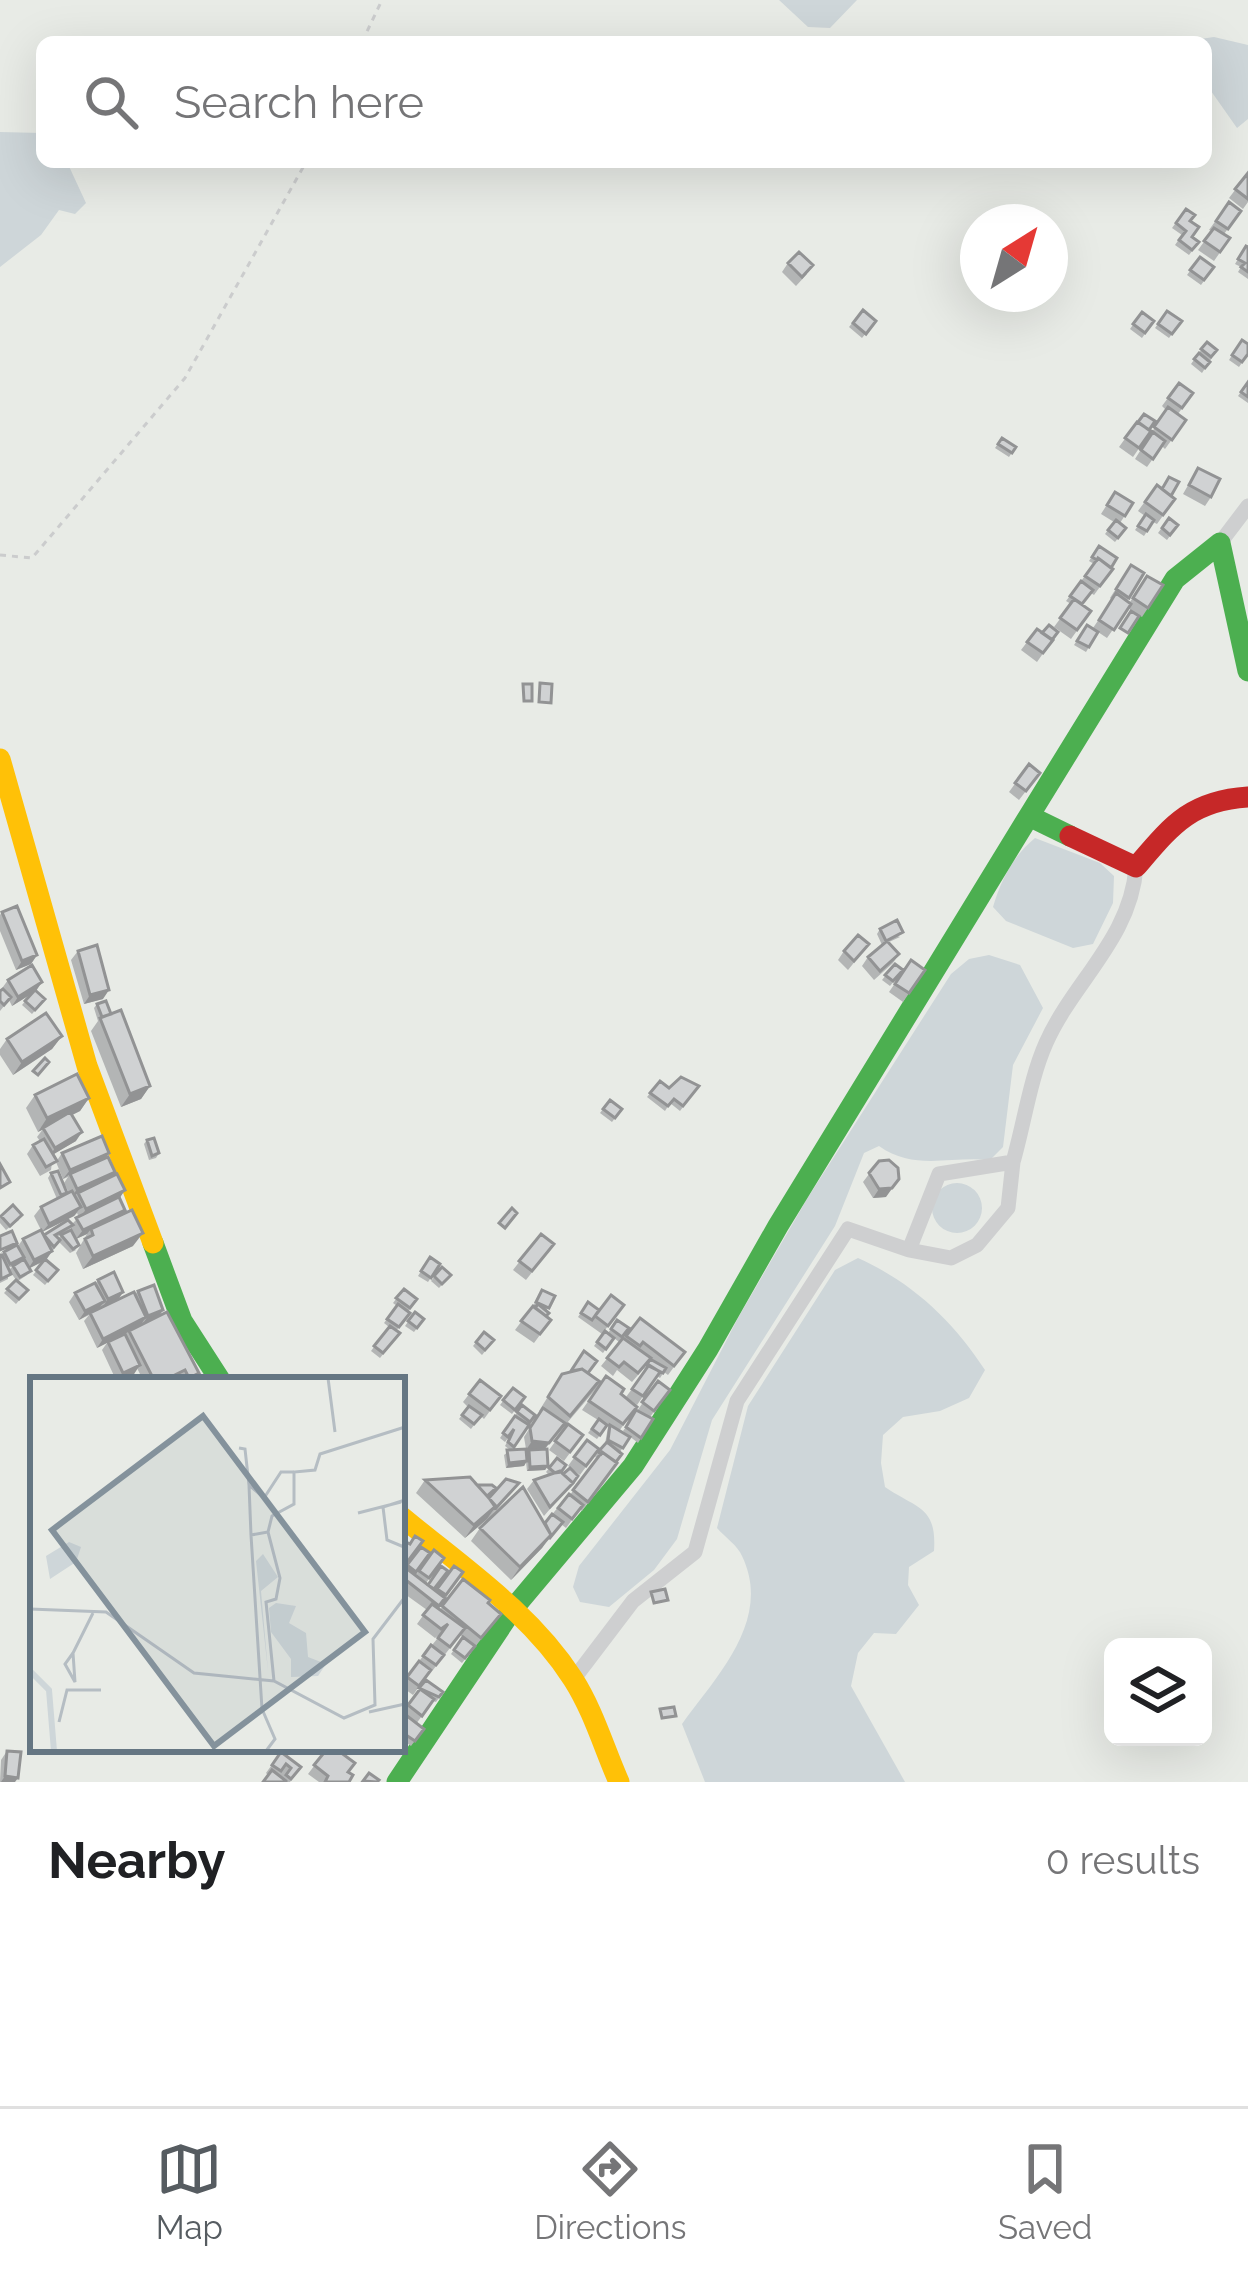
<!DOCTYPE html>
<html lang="en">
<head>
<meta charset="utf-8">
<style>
  :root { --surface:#fff; --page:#f6f6f6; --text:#202124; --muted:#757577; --line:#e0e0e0; --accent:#565c61 }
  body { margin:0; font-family:Raleway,sans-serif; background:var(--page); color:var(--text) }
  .controls { position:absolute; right:36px; bottom:36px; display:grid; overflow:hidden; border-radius:18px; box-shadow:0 12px 48px #0002 }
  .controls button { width:108px; height:108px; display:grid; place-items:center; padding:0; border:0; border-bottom:3px solid var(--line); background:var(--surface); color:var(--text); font:60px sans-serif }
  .compass { position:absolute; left:960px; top:204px; width:108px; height:108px; border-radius:50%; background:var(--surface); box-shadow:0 12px 48px #0002; rotate:37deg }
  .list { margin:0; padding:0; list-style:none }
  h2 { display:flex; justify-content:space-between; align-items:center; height:156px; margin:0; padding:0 48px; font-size:51px }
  h2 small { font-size:39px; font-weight:400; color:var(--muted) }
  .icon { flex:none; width:66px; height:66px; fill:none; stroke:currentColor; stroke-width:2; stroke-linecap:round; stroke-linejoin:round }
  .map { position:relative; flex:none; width:1248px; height:1782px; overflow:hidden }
  .search { position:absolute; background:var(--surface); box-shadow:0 12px 48px #0002; left:36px; right:36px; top:36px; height:132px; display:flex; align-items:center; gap:30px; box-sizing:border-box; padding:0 42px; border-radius:18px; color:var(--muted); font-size:45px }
  .sheet { height:324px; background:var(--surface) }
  nav { display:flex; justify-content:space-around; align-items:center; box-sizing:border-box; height:168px; border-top:3px solid var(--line); background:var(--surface); font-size:33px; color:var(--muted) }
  nav a { display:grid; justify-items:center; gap:6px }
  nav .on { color:var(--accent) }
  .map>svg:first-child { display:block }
</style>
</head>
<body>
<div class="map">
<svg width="1248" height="1782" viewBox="0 0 1248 1782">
  <rect width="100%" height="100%" fill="#f9f9f9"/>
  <path fill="#e8ebe6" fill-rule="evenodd" d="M 0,0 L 1248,0 L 1248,1782 L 0,1782 ZM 42,42 L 1206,42 L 1206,162 L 42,162 ZM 978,222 L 1050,222 L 1050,294 L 978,294 ZM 33,1380 L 402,1380 L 402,1749 L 33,1749 ZM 1113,1647 L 1203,1647 L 1203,1737 L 1113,1737 Z"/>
  <path fill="#ced6d9" d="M 779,0 L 857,0 L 830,28 L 808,27 Z
    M 1214,37 L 1248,45 L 1248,119 L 1237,128 L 1211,91 L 1206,42 L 1200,39 Z
    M 0,132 L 42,133 L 42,162 L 67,162 L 86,203 L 75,214 L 59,210 L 41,235 L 0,267 Z
    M 1035,838 L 1100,863 L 1114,876 L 1113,903 L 1093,944 L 1073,948 L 1006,921 L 993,907 C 1001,880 1013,856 1035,838 Z
    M 989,955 L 1020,965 L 1043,1008 L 1013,1065 L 1003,1147 L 990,1160 C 949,1156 914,1171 879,1146 L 864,1153 L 835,1226 L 712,1420 L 677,1539 L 654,1570 L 609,1607 L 580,1602 L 573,1587 L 579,1566 L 670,1450 L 738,1318 L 807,1199 L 951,974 L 969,959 Z
    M932 1208a25 25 0 1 1 50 0a25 25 0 1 1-50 0Z
    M 858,1258 C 913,1283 952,1320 985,1370 L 969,1398 L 940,1411 L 903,1417 L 883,1435 L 881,1463 L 885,1487 C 917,1509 937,1506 934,1551 L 909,1567 L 908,1585 L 919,1605 L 896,1634 L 874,1633 L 858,1653 L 851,1686 L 905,1782 L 705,1782 L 682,1724 C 716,1677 773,1620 742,1556 C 738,1546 725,1537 717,1528 L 748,1406 L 835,1270 Z"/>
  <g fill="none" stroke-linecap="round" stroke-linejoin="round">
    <path stroke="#cbcccd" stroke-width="3" stroke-dasharray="6 6" stroke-linecap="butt" d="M 362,42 L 382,0
      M 0,555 L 32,558 L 185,378 L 306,162"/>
    <path stroke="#cecfd0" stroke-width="15" d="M 1220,543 L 1248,506
      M 909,1250 L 951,1258 L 977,1245 L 1008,1208 L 1013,1162
      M 573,1680 L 633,1601 L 695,1552 L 737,1401 L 848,1229 L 909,1250 L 939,1174 L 1013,1162 C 1024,1124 1030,1079 1046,1043 C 1073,982 1131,938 1136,867"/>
    <path stroke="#4caf50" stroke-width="21" d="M 1029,816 L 1175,579 L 1220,543 L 1248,671
      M 153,1243 L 182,1321 L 220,1380
      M 397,1782 L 512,1610 L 633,1466 L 708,1349 L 778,1226 L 1029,816 L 1070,836"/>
    <path stroke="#ffc107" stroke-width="21" d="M 0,759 L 87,1066 L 153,1243
      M 402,1517 C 462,1567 530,1612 573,1679 C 593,1710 604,1748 619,1782"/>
    <path stroke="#c62828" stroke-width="21" d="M 1070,836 L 1136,867 C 1172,825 1190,801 1248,797"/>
  </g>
  <path fill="#b3b5b5" d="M 1248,173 L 1248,202 L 1243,209 L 1229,198 Z
    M 1229,202 L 1241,211 L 1224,234 L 1230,238 L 1214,261 L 1198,250 L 1212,231 L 1209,230 Z
    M 1186,209 L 1192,237 L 1199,242 L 1189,255 L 1175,245 L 1182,235 L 1172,228 Z
    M 1246,246 L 1248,258 L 1248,279 L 1238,272 L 1241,267 L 1235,264 Z
    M 1200,257 L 1214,267 L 1201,285 L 1187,275 Z
    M 788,263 L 807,274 L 796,286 L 782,272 Z
    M 863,310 L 876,321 L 862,338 L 849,327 Z
    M 1167,311 L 1182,321 L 1169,338 L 1155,328 Z
    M 1142,312 L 1154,321 L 1142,338 L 1130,329 Z
    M 1242,340 L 1248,354 L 1239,367 L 1229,360 Z
    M 1207,342 L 1217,350 L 1202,373 L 1191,364 Z
    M 1248,382 L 1248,403 L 1238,396 Z
    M 1179,383 L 1193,393 L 1178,414 L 1186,420 L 1165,449 L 1162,446 L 1147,467 L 1135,459 L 1166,410 L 1162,406 Z
    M 1137,422 L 1151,431 L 1133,457 L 1119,447 Z
    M 1002,438 L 1016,447 L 1009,457 L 995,448 Z
    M 1198,468 L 1211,497 L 1205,506 L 1183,494 Z
    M 1157,485 L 1175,499 L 1157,524 L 1153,522 L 1144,536 L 1135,530 L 1145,516 L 1138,511 Z
    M 1115,492 L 1133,503 L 1120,523 L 1126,528 L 1115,542 L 1105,534 L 1114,522 L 1101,514 Z
    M 1169,518 L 1178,525 L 1167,540 L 1158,533 Z
    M 1099,546 L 1113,569 L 1094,595 L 1091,593 L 1082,604 L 1091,611 L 1071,639 L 1054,627 L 1071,604 L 1066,601 L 1094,564 L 1089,561 Z
    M 1131,565 L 1144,573 L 1127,601 L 1130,602 L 1147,576 L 1163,585 L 1142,617 L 1128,608 L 1107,638 L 1098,632 L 1086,652 L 1074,645 L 1087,625 L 1093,628 L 1112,600 L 1110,598 Z
    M 1037,629 L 1042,633 L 1058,632 L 1037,662 L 1021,650 Z
    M 1029,764 L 1040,773 L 1019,800 L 1009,792 Z
    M 2,912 L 37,955 L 31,964 L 16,970 L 0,931 L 0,915 Z
    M 880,929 L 900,937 L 889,942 L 899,954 L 893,963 L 874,980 L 862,966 L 868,957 L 882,945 L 877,934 Z
    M 869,944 L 848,970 L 838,960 L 844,951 Z
    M 78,951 L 103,999 L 84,1004 L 71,960 Z
    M 911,960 L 925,970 L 903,1002 L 889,992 Z
    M 895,964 L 903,970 L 890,986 L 882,980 Z
    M 8,980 L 36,991 L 45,999 L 32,1014 L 22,1005 L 31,994 L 12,1006 L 9,1000 L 0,1011 L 0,991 Z
    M 97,1004 L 111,1014 L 150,1086 L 141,1099 L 121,1107 L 91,1031 L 98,1021 L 94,1008 Z
    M 62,1036 L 52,1049 L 13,1075 L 0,1055 L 0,1049 L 7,1039 Z
    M 660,1081 L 669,1088 L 699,1086 L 680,1111 L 670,1103 L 665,1111 L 647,1097 Z
    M 35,1095 L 89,1098 L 80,1111 L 72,1115 L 76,1141 L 53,1154 L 51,1170 L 40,1176 L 27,1154 L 33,1145 L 40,1141 L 37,1137 L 43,1129 L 38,1132 L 26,1108 Z
    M 610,1100 L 622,1109 L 612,1122 L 600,1113 Z
    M 147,1140 L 159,1153 L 156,1158 L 149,1160 L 144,1144 Z
    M 62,1153 L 106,1157 L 112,1176 L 125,1190 L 119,1198 L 125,1210 L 121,1215 L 133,1246 L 83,1269 L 76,1253 L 87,1234 L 76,1239 L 71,1228 L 57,1237 L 58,1239 L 61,1235 L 76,1250 L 70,1253 L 59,1242 L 46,1260 L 58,1270 L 45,1285 L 33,1275 L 45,1260 L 29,1268 L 27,1275 L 18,1281 L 28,1290 L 16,1304 L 4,1293 L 16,1280 L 9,1270 L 13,1266 L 8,1268 L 8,1279 L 0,1283 L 0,1255 L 11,1248 L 0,1253 L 17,1243 L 14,1247 L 18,1246 L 23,1239 L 44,1235 L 72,1224 L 79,1217 L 77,1213 L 74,1216 L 42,1232 L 34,1216 L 41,1207 L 57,1199 L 48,1178 L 51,1173 L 69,1193 L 64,1183 L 68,1177 L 63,1179 L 56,1162 Z
    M 879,1161 L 886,1197 L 873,1198 L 863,1182 Z
    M 13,1205 L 19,1220 L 6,1230 L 0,1223 L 0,1217 Z
    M 541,1234 L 554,1244 L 526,1280 L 513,1270 Z
    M 430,1257 L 440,1264 L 428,1282 L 418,1276 Z
    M 442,1267 L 451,1275 L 439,1288 L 431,1281 Z
    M 98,1280 L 123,1292 L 118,1300 L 135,1294 L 138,1291 L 163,1310 L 159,1316 L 199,1373 L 194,1380 L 143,1380 L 137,1368 L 134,1374 L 116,1380 L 102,1350 L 107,1343 L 97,1348 L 84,1321 L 89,1315 L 79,1320 L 69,1302 L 75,1293 L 95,1284 Z
    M 404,1289 L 417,1299 L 408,1312 L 410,1313 L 396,1331 L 400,1333 L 380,1358 L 371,1351 L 389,1327 L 384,1323 L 397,1306 L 393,1303 Z
    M 542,1290 L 555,1296 L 546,1311 L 546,1316 L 551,1320 L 534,1343 L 515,1330 L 533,1306 Z
    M 611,1295 L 624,1305 L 602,1334 L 578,1317 L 588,1302 L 599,1310 Z
    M 415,1312 L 424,1319 L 414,1332 L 405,1326 Z
    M 640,1318 L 685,1352 L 668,1375 L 664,1372 L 660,1378 L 657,1376 L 637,1405 L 626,1397 L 646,1370 L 644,1369 L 650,1361 L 632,1382 L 617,1370 L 613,1376 L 601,1366 Z
    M 617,1320 L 629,1328 L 619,1342 L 614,1338 L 603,1353 L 594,1346 L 605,1331 L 608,1333 Z
    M 484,1332 L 494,1340 L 482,1355 L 473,1346 Z
    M 589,1373 L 601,1383 L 544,1450 L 548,1466 L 545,1470 L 527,1471 L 526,1462 L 524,1466 L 506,1468 L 504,1455 L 510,1450 L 505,1446 L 511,1434 L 505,1442 L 500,1438 L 522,1405 L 535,1415 L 512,1450 L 526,1449 L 524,1437 L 540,1412 L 539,1411 L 562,1374 Z
    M 606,1376 L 621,1394 L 637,1407 L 619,1431 L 630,1437 L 620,1452 L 622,1454 L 582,1511 L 580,1509 L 566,1528 L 561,1524 L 542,1548 L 511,1580 L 471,1541 L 480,1528 L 545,1523 L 569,1494 L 570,1495 L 597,1458 L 595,1457 L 605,1444 L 608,1427 L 607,1426 L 597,1439 L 588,1433 L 598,1420 L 582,1410 Z
    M 480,1380 L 501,1396 L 484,1419 L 481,1416 L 471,1429 L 459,1419 L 468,1407 L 463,1402 Z
    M 658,1381 L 670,1390 L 650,1417 L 653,1419 L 638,1443 L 623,1431 Z
    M 513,1388 L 525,1397 L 512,1414 L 500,1405 Z
    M 568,1424 L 583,1435 L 564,1461 L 549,1450 Z
    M 587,1440 L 599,1449 L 580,1475 L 568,1466 Z
    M 557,1458 L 563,1474 L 578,1476 L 544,1516 L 527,1489 L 534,1480 L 549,1475 L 546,1472 Z
    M 425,1480 L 488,1497 L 512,1492 L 490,1517 L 465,1538 L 416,1493 Z
    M 402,1532 L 406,1541 L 410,1544 L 423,1541 L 404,1567 L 406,1568 L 421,1547 L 430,1553 L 414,1574 L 416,1575 L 434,1550 L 444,1558 L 426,1583 L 436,1591 L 454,1566 L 463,1572 L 437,1608 L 440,1610 L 463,1579 L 488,1603 L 495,1622 L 462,1663 L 451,1654 L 463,1637 L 460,1635 L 433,1670 L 420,1660 L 441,1634 L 435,1638 L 417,1624 L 427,1610 L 402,1592 Z
    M 419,1661 L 431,1670 L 413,1695 L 402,1687 L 402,1684 Z
    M 426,1680 L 443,1692 L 436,1702 L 433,1701 L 416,1724 L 424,1729 L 411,1746 L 402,1739 L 402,1712 Z
    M 327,1749 L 348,1772 L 349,1782 L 319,1782 L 308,1774 Z
    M 7,1751 L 15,1782 L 0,1782 L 1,1760 Z
    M 281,1752 L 301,1767 L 290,1782 L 263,1782 L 268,1775 L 266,1773 Z"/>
  <path fill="#929394" d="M 37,955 L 31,964 L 16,970 L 22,961 Z
    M 42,982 L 36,991 L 12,1006 L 18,997 Z
    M 109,990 L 103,999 L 84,1004 L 90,995 Z
    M 62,1036 L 52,1049 L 13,1075 L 22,1062 Z
    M 150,1086 L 141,1099 L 121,1107 L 130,1094 Z
    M 89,1098 L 80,1111 L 38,1132 L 47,1118 Z
    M 82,1132 L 76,1141 L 49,1157 L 55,1148 Z
    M 109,1153 L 103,1162 L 70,1174 L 63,1179 L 70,1170 Z
    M 115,1172 L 109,1181 L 78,1193 L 71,1198 L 77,1189 Z
    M 899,1179 L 886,1197 L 873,1198 L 879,1189 Z
    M 125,1190 L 119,1199 L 80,1218 L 86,1209 Z
    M 81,1207 L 74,1216 L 42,1232 L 49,1224 Z
    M 125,1210 L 119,1219 L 91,1229 L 87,1234 L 76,1239 L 83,1230 Z
    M 143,1233 L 133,1246 L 83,1269 L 93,1256 Z
    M 52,1251 L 46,1260 L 28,1269 L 34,1260 Z
    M 123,1292 L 117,1301 L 102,1308 L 108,1299 Z
    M 105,1301 L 98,1309 L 79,1320 L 85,1311 Z
    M 163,1310 L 157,1319 L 142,1325 L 148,1316 Z
    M 146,1317 L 140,1326 L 97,1348 L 103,1339 Z
    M 140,1365 L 134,1374 L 118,1380 L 123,1373 Z
    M 565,1423 L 543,1451 L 526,1450 L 532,1441 Z
    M 527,1461 L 524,1466 L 506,1468 L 509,1463 Z
    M 548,1466 L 545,1470 L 527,1471 L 530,1467 Z
    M 496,1506 L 487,1519 L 465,1538 L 474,1525 Z
    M 551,1535 L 542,1548 L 511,1580 L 520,1567 Z
    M 5,1776 L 18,1778 L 15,1782 L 1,1782 Z"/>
  <path fill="#d0d2d3" stroke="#929394" stroke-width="3" d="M 1248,173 L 1248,199 L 1235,189 Z
    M 1229,202 L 1241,211 L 1228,229 L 1216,221 Z
    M 1186,209 L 1195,215 L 1190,221 L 1199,227 L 1192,237 L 1199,242 L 1192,250 L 1179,240 L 1186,231 L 1176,223 Z
    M 1214,228 L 1230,238 L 1220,252 L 1204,241 Z
    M 1246,246 L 1248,247 L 1248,272 L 1241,267 L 1245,263 L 1238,259 Z
    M 799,252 L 813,265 L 802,277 L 788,263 Z
    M 1200,257 L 1214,267 L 1204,280 L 1190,270 Z
    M 863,310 L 876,321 L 866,334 L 853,323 Z
    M 1167,311 L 1182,321 L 1172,334 L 1158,324 Z
    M 1142,312 L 1154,321 L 1145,333 L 1133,324 Z
    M 1242,340 L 1248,344 L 1248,354 L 1242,362 L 1232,355 Z
    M 1207,342 L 1217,350 L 1211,357 L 1201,349 Z
    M 1199,353 L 1210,362 L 1205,368 L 1194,359 Z
    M 1248,382 L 1248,397 L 1241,392 Z
    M 1179,383 L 1193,393 L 1182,408 L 1168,398 Z
    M 1168,407 L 1186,420 L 1172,440 L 1154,427 Z
    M 1144,414 L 1155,421 L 1149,430 L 1138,422 Z
    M 1137,422 L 1151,431 L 1139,448 L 1125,438 Z
    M 1153,432 L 1165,441 L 1153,459 L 1141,450 Z
    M 1002,438 L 1016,447 L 1012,453 L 998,444 Z
    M 1198,468 L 1220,479 L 1211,497 L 1189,485 Z
    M 1169,477 L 1179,482 L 1171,496 L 1162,489 Z
    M 1157,485 L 1175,499 L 1163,515 L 1145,502 Z
    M 1115,492 L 1133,503 L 1125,516 L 1107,505 Z
    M 1146,514 L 1154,520 L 1147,531 L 1138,526 Z
    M 1169,518 L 1178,525 L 1170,535 L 1162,528 Z
    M 1116,520 L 1126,528 L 1118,538 L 1108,530 Z
    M 1099,546 L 1117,558 L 1111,568 L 1098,558 L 1097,560 L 1092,557 Z
    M 1098,558 L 1113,569 L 1100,586 L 1085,576 Z
    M 1131,565 L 1144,573 L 1129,598 L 1116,589 Z
    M 1147,576 L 1163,585 L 1148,608 L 1133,598 Z
    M 1081,581 L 1093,590 L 1082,604 L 1070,596 Z
    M 1116,593 L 1131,604 L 1114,630 L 1099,620 Z
    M 1074,599 L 1091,611 L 1077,630 L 1060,618 Z
    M 1131,611 L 1139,616 L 1128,633 L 1120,628 Z
    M 1049,625 L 1058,632 L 1052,640 L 1042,633 Z
    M 1087,625 L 1098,632 L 1089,647 L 1077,641 Z
    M 1037,629 L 1053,640 L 1043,653 L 1027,642 Z
    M 540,683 L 552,684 L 551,703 L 539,702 Z
    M 523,684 L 532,684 L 532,701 L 524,701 Z
    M 1029,764 L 1040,773 L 1026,791 L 1015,783 Z
    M 17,906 L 37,955 L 22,961 L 2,912 Z
    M 897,920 L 903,932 L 886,941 L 880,929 Z
    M 858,935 L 869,944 L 854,961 L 844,951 Z
    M 887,941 L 899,954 L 880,971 L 868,957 Z
    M 97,945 L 109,990 L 90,995 L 78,951 Z
    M 911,960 L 925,970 L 909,993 L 895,984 Z
    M 895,964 L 903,970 L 893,981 L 885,975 Z
    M 32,965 L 42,982 L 18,997 L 8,980 Z
    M 3,989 L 11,997 L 4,1005 L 0,1001 L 0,991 Z
    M 35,990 L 45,999 L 35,1010 L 25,1001 Z
    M 106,1001 L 111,1014 L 102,1017 L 97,1004 Z
    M 121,1010 L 150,1086 L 130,1094 L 100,1018 Z
    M 46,1013 L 62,1036 L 22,1062 L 7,1039 Z
    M 45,1058 L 49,1062 L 38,1075 L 33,1071 Z
    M 77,1074 L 89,1098 L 47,1118 L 35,1095 Z
    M 681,1077 L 699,1086 L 683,1106 L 674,1099 L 668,1106 L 650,1093 L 660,1081 L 669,1088 Z
    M 610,1100 L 622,1109 L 615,1118 L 603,1109 Z
    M 70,1112 L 82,1132 L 55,1148 L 43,1128 Z
    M 102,1136 L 109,1153 L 70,1170 L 62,1153 Z
    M 154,1138 L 159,1153 L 152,1156 L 147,1140 Z
    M 44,1139 L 57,1161 L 46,1167 L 33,1145 Z
    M 108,1157 L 115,1172 L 77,1189 L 70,1174 Z
    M 889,1160 L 898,1168 L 899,1179 L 892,1188 L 879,1189 L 869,1173 L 879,1161 Z
    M 0,1164 L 10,1182 L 0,1188 Z
    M 58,1171 L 67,1193 L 61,1195 L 51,1173 Z
    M 117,1174 L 125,1190 L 86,1209 L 78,1193 Z
    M 72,1191 L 81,1207 L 49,1224 L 41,1207 Z
    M 119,1197 L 125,1210 L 83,1230 L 76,1218 Z
    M 13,1205 L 22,1215 L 10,1226 L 1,1216 Z
    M 512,1208 L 517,1213 L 505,1228 L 499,1223 Z
    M 132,1210 L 143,1233 L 93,1256 L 85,1239 L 93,1235 L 91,1229 Z
    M 68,1220 L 73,1225 L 55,1235 L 60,1240 L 54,1247 L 44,1235 Z
    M 41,1230 L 52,1251 L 34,1260 L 23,1239 Z
    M 71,1230 L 79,1245 L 73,1249 L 61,1235 Z
    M 12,1231 L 17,1243 L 0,1250 L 0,1236 Z
    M 541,1234 L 554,1244 L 532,1271 L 519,1261 Z
    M 17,1245 L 24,1257 L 10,1264 L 4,1252 Z
    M 0,1255 L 2,1255 L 11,1274 L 1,1279 Z
    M 430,1257 L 440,1264 L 431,1278 L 421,1271 Z
    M 24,1259 L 31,1271 L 20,1277 L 13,1266 Z
    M 45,1259 L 58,1270 L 48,1281 L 36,1270 Z
    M 442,1267 L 451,1275 L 442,1284 L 434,1276 Z
    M 114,1272 L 123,1292 L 108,1299 L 98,1280 Z
    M 16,1280 L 28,1290 L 19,1299 L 7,1289 Z
    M 95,1283 L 105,1301 L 85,1311 L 75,1293 Z
    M 154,1285 L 163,1310 L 148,1316 L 138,1291 Z
    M 404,1289 L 417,1299 L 410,1308 L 396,1298 Z
    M 542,1290 L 555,1296 L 549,1308 L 536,1302 Z
    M 134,1292 L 146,1317 L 103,1339 L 90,1313 Z
    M 611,1295 L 624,1305 L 608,1326 L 595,1316 Z
    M 588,1302 L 599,1310 L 592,1320 L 581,1313 Z
    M 398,1304 L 410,1313 L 399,1327 L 387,1319 Z
    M 538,1304 L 549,1313 L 546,1316 L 535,1308 Z
    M 533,1306 L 551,1320 L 540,1334 L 521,1321 Z
    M 167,1312 L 199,1373 L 189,1378 L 185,1370 L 173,1376 L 175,1380 L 154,1380 L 129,1331 Z
    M 415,1312 L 424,1319 L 417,1328 L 408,1321 Z
    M 640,1318 L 685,1352 L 674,1366 L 643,1342 L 640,1346 L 626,1336 Z
    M 617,1320 L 629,1328 L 622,1337 L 611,1329 Z
    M 390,1326 L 400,1333 L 383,1353 L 374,1346 Z
    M 605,1331 L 614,1338 L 606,1349 L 597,1342 Z
    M 484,1332 L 494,1340 L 485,1350 L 476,1342 Z
    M 125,1334 L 140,1365 L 123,1373 L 108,1342 Z
    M 623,1338 L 651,1358 L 638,1373 L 624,1362 L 619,1367 L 607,1358 Z
    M 584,1351 L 597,1361 L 588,1373 L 582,1369 L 571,1371 Z
    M 650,1359 L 666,1368 L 663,1373 L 647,1365 Z
    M 649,1365 L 660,1372 L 643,1396 L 632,1389 Z
    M 582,1369 L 599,1381 L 570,1416 L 548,1397 L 562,1374 Z
    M 606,1376 L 624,1389 L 621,1394 L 637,1407 L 623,1424 L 589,1401 Z
    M 480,1380 L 501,1396 L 490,1410 L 469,1394 Z
    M 658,1381 L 670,1390 L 654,1411 L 642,1402 Z
    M 513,1388 L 525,1397 L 515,1410 L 503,1400 Z
    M 522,1405 L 535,1415 L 530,1422 L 517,1412 Z
    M 469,1406 L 482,1415 L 474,1424 L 462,1415 Z
    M 543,1408 L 565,1423 L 549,1443 L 532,1441 L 530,1428 Z
    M 636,1410 L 653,1419 L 641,1438 L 626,1427 Z
    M 515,1416 L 529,1425 L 514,1447 L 508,1442 L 514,1429 L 508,1437 L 503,1433 Z
    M 599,1419 L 607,1425 L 600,1435 L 592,1429 Z
    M 568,1424 L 583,1435 L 570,1452 L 555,1441 Z
    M 610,1425 L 630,1437 L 623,1448 L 608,1440 Z
    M 587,1440 L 599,1449 L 586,1466 L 574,1457 Z
    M 607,1442 L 622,1454 L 616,1462 L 602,1452 L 601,1454 L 598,1452 Z
    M 526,1449 L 527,1461 L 509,1463 L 507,1450 Z
    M 547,1449 L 548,1466 L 530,1467 L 529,1450 Z
    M 602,1452 L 617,1463 L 588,1502 L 573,1490 Z
    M 557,1458 L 566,1465 L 561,1472 L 555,1473 L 549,1468 Z
    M 570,1468 L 578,1476 L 573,1483 L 563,1474 Z
    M 560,1471 L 573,1483 L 550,1507 L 534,1480 Z
    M 470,1477 L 496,1506 L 474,1525 L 425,1480 Z
    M 506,1479 L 519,1483 L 496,1508 L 489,1498 Z
    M 477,1485 L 492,1485 L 496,1488 L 487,1496 Z
    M 523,1487 L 551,1535 L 520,1567 L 480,1528 Z
    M 569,1494 L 583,1505 L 572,1519 L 558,1508 Z
    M 552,1514 L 563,1522 L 549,1539 L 551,1535 L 545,1523 Z
    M 415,1536 L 423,1541 L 408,1561 L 402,1557 L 402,1540 L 410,1544 Z
    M 421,1547 L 430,1553 L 416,1572 L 407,1565 Z
    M 434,1550 L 444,1558 L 429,1578 L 419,1571 Z
    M 402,1565 L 445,1598 L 439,1606 L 402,1577 Z
    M 441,1566 L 448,1571 L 434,1589 L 428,1585 Z
    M 454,1566 L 463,1572 L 446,1595 L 437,1589 Z
    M 463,1579 L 490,1600 L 488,1603 L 501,1614 L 481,1638 L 442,1606 Z
    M 665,1589 L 668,1600 L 654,1603 L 651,1592 Z
    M 432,1604 L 465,1628 L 450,1647 L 438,1638 L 448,1624 L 441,1629 L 423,1615 Z
    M 463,1637 L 475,1646 L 465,1658 L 454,1650 Z
    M 431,1645 L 444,1655 L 436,1665 L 423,1656 Z
    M 419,1661 L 431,1670 L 419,1686 L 407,1677 Z
    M 426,1680 L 443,1692 L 439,1697 L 419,1688 Z
    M 420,1689 L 434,1699 L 422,1716 L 408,1705 Z
    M 674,1707 L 676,1716 L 662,1718 L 660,1709 Z
    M 402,1712 L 424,1729 L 415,1741 L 403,1733 Z
    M 327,1749 L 336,1749 L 355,1763 L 348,1772 L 353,1775 L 349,1782 L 325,1782 L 328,1776 L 314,1765 Z
    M 7,1751 L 21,1752 L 18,1778 L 5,1776 Z
    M 281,1752 L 301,1767 L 291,1779 L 286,1775 L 291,1768 L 286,1764 L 281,1771 L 272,1765 Z
    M 272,1770 L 286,1781 L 286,1782 L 263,1782 Z
    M 369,1773 L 379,1780 L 377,1782 L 363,1781 Z"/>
  <g transform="translate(30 1377)">
    <rect width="375" height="375" fill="#f9f9f9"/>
    <path d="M 0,1 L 375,1 L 375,374 L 0,374 Z" fill="#e8ebe6"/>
    <path d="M 39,165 L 51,170 L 46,185 L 20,202 L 16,179 ZM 233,177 L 248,200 L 231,214 L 238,294 L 226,184 ZM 246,226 L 266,229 L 259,246 L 276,256 L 278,280 L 296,287 L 288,299 L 261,300 L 261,282 L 241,255 L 239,231 Z" fill="#ced6d9"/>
    <path fill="none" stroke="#ced6d9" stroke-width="6" d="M 0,294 L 19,313 L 24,374"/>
    <path fill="none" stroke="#b5bdc3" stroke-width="3" d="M 298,1 L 305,55M 209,71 L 215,72 L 219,108M 328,136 L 371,125M 238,155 L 250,201 L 246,222 L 236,225 L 244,304M 221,158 L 219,108 L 234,121 L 251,95 L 264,95M 374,170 L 357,163 L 353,130 L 375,123M 0,232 L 76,235 L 164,296 L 244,304 L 314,341 L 345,328 L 343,262 L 375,220M 43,276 L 35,287 L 45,305 L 43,276 L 63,236M 339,335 L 375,327M 29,345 L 37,313 L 71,313M 236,374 L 245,362 L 232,332 L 221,158 L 238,155 L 242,139 L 264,127 L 264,95 L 285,93 L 290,77 L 375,50"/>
    <path fill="#84929c" fill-opacity="0.15" stroke="#84929c" stroke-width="6" d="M 173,39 L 335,255 L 184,369 L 22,153 Z"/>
    <rect width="375" height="375" fill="none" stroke="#657683" stroke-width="6"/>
  </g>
</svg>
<div class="controls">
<button><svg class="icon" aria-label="layers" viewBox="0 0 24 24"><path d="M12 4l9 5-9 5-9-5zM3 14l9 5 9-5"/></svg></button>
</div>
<svg class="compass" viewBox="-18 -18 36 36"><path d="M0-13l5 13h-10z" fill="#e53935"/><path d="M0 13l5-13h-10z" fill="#757577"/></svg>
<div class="search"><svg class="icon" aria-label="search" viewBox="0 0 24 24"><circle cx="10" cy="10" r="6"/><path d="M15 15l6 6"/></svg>Search here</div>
</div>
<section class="sheet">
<h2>Nearby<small>0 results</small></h2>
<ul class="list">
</ul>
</section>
<nav>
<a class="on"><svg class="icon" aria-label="map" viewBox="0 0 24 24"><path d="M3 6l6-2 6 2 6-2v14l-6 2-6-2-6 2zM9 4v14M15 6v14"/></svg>Map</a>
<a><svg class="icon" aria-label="directions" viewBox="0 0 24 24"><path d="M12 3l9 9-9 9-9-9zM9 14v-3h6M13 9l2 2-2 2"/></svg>Directions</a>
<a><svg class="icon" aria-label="saved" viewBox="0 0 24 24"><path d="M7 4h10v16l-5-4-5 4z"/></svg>Saved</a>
</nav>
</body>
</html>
